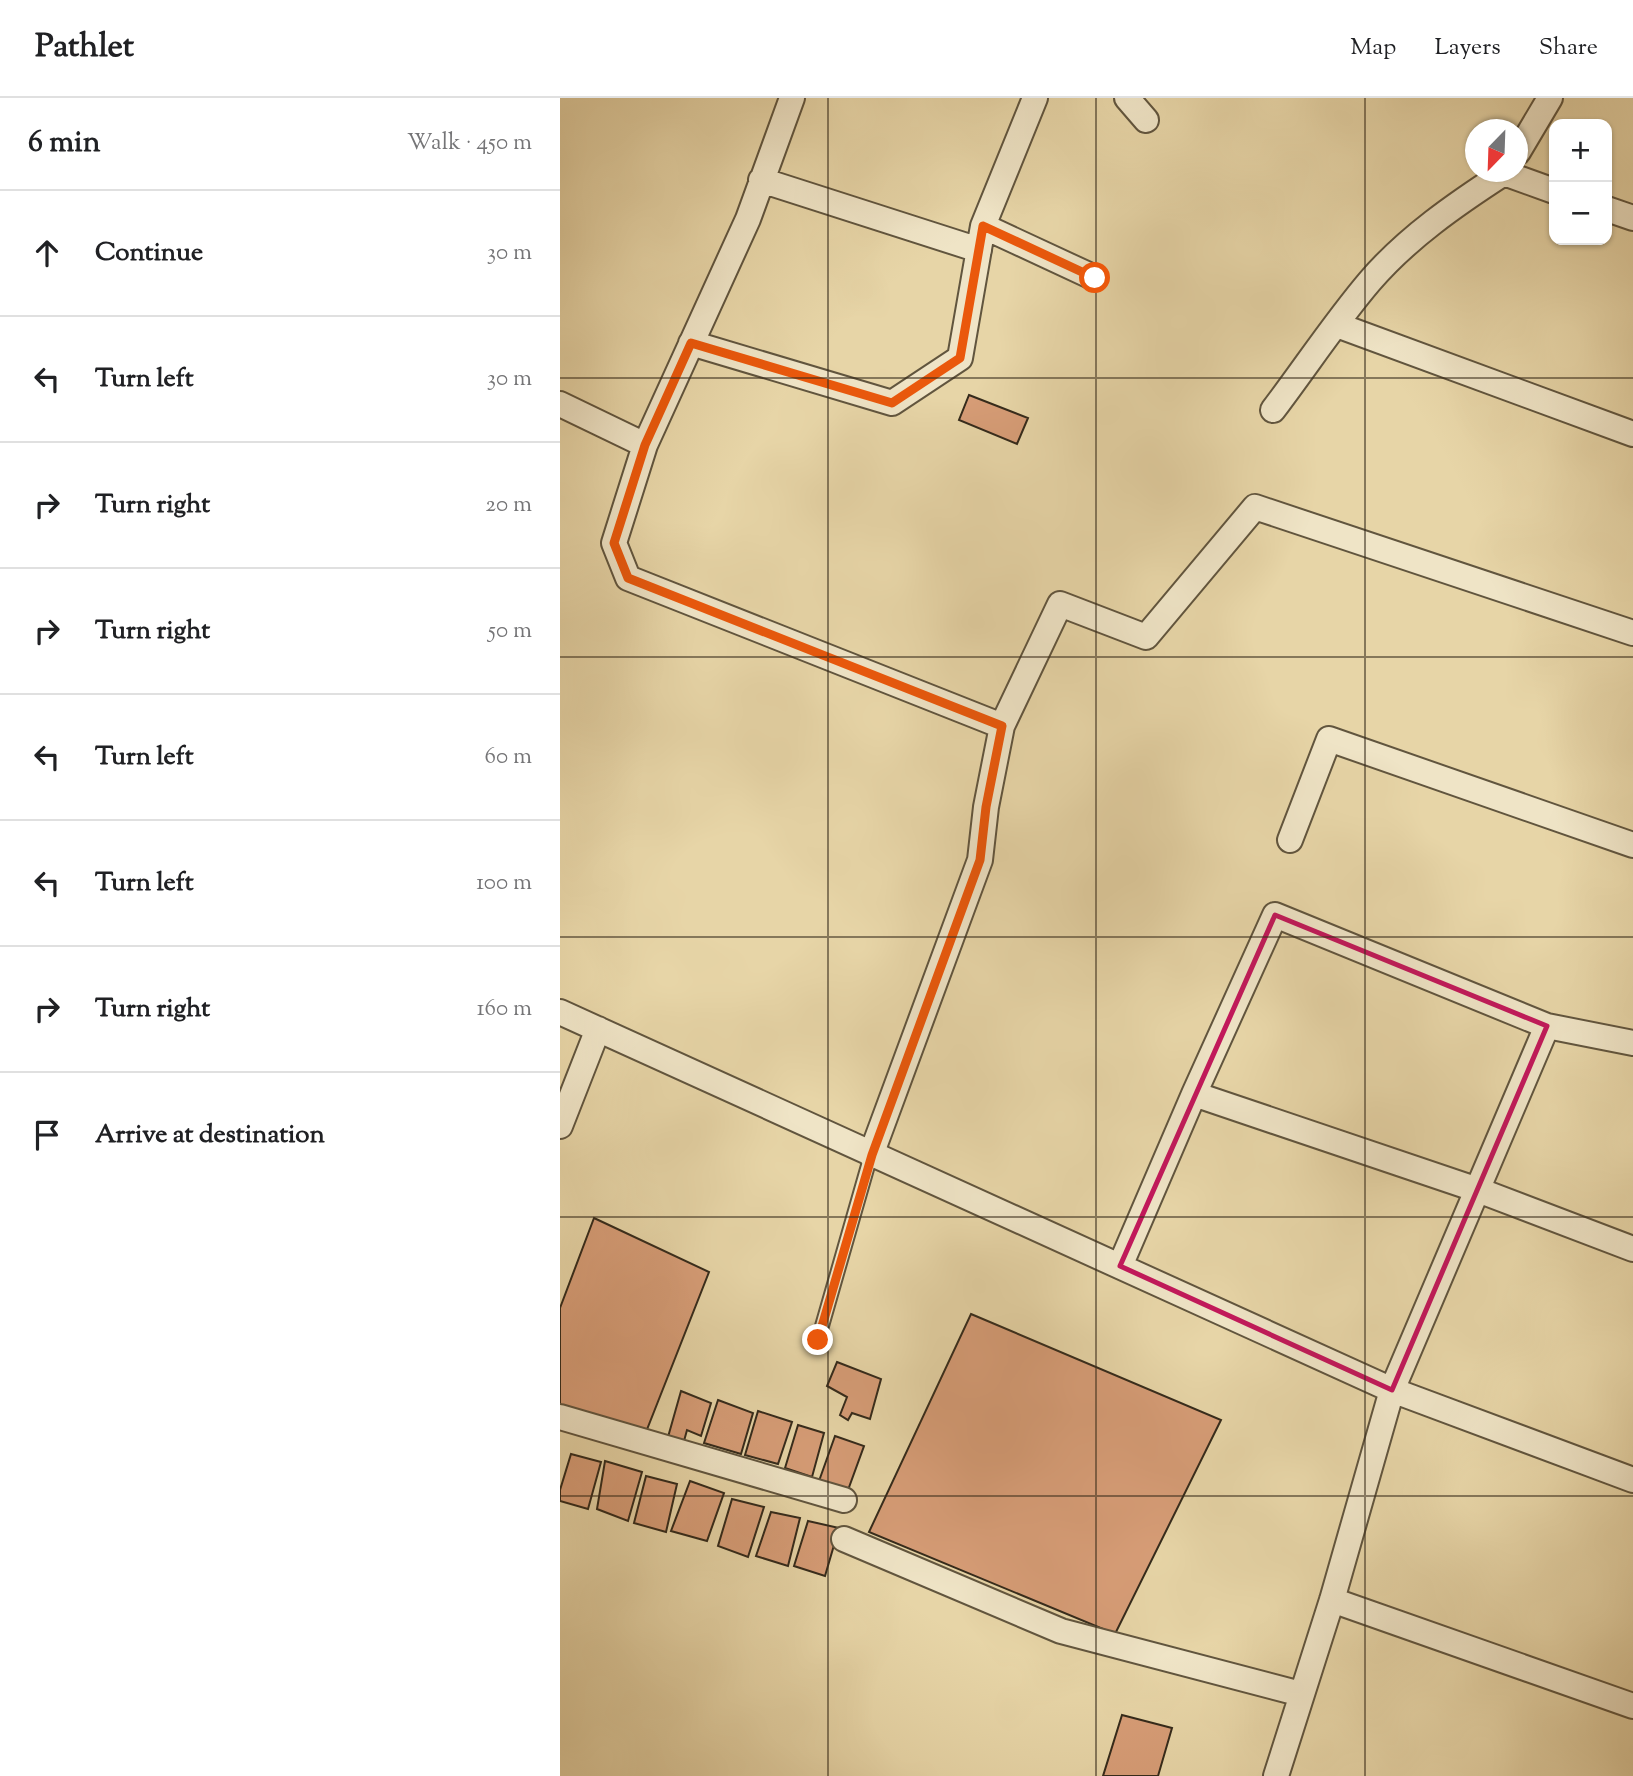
<!DOCTYPE html>
<html lang="en">
<head>
<meta charset="utf-8">
<style>
  :root { --surface:#fff; --page:#f6f6f6; --text:#202124; --muted:#757577; --line:#e0e0e0 }
  body { margin:0; font-family:"Sorts Mill Goudy",serif; background:var(--page); color:var(--text) }
  .controls { position:absolute; right:21px; top:21px; display:grid; overflow:hidden; border-radius:14px; box-shadow:0 2px 5px #0004 }
  .controls button { width:63px; height:63px; display:grid; place-items:center; padding:0; border:0; border-bottom:2px solid var(--line); background:var(--surface); color:var(--text); font:35px sans-serif }
  .compass { position:absolute; left:905px; top:21px; width:63px; height:63px; border-radius:50%; background:var(--surface); box-shadow:0 2px 5px #0004; rotate:203deg }
  .stop { position:absolute; width:21px; height:21px; margin:-16px; border:5px solid #ea580c; border-radius:50%; background:#fff }
  .stop.end { background:#ea580c; border-color:#fff; box-shadow:0 2px 7px #0008 }
  .list { margin:0; padding:0; list-style:none }
  h2 { display:flex; justify-content:space-between; align-items:center; height:91px; margin:0; padding:0 28px; font-size:30px }
  h2 small { font-size:23px; font-weight:400; color:var(--muted) }
  .list li { display:grid; grid-template-columns:46px 1fr auto; gap:21px; align-items:center; box-sizing:border-box; height:126px; padding:0 28px; border-top:2px solid var(--line) }
  .list b { display:block; font-size:26px; white-space:nowrap }
  .list em { font-size:23px; font-style:normal; color:var(--muted) }
  .icon { flex:none; width:38px; height:38px; fill:none; stroke:currentColor; stroke-width:2; stroke-linecap:round; stroke-linejoin:round }
  .map { position:relative; flex:none; width:1073px; height:1678px; overflow:hidden }
  header { display:flex; align-items:center; gap:42px; box-sizing:border-box; height:98px; padding:0 35px; background:var(--surface); border-bottom:2px solid var(--line) }
  header strong { font-size:33px }
  nav { display:flex; gap:38px; margin-inline-start:auto; font-size:24px }
  main { display:flex }
  aside { flex:1; background:var(--surface) }
  .map>svg:first-child { display:block }
</style>
</head>
<body>
<header>
<strong>Pathlet</strong>
<nav><a>Map</a><a>Layers</a><a>Share</a></nav>
</header>
<main>
<aside>
<h2>6 min<small>Walk · 450 m</small></h2>
<ul class="list">
<li><svg class="icon" aria-label="ahead" viewBox="0 0 24 24"><path d="M12 20V5M6 11l6-6 6 6"/></svg><div><b>Continue</b></div><em>30 m</em></li>
<li><svg class="icon" aria-label="left" viewBox="0 0 24 24"><path d="M17 20v-9H6M10 6l-5 5 5 5"/></svg><div><b>Turn left</b></div><em>30 m</em></li>
<li><svg class="icon" aria-label="right" viewBox="0 0 24 24"><path d="M7 20v-9h11M14 6l5 5-5 5"/></svg><div><b>Turn right</b></div><em>20 m</em></li>
<li><svg class="icon" aria-label="right" viewBox="0 0 24 24"><path d="M7 20v-9h11M14 6l5 5-5 5"/></svg><div><b>Turn right</b></div><em>50 m</em></li>
<li><svg class="icon" aria-label="left" viewBox="0 0 24 24"><path d="M17 20v-9H6M10 6l-5 5 5 5"/></svg><div><b>Turn left</b></div><em>60 m</em></li>
<li><svg class="icon" aria-label="left" viewBox="0 0 24 24"><path d="M17 20v-9H6M10 6l-5 5 5 5"/></svg><div><b>Turn left</b></div><em>100 m</em></li>
<li><svg class="icon" aria-label="right" viewBox="0 0 24 24"><path d="M7 20v-9h11M14 6l5 5-5 5"/></svg><div><b>Turn right</b></div><em>160 m</em></li>
<li><svg class="icon" aria-label="arrive" viewBox="0 0 24 24"><path d="M6 21V4h12l-3 4 3 4H6"/></svg><div><b>Arrive at destination</b></div></li>
</ul>
</aside>
<div class="map">
<svg width="1073" height="1678" viewBox="0 0 1073 1678">
  <rect width="100%" height="100%" fill="#e7d5a7"/>
  <filter id="stains"><feTurbulence type="fractalNoise" baseFrequency=".00286" numOctaves="4"/><feColorMatrix values="0 0 0 0 .2 0 0 0 0 .09 0 0 0 0 .02 0 0 0 .5 -.17"/></filter>
  <radialGradient id="worn" r=".72"><stop offset=".6" stop-color="#630" stop-opacity="0"/><stop offset="1" stop-color="#630" stop-opacity=".3"/></radialGradient>
  <path fill="#d79d77" stroke="#342a1b" stroke-width="2" d="M 409,297 L 468,320 L 457,346 L 399,322 Z
    M 34,1120 L 149,1174 L 84,1339 L 0,1315 L 0,1210 Z
    M 411,1216 L 661,1322 L 555,1536 L 309,1434 Z
    M 277,1264 L 321,1281 L 310,1321 L 292,1315 L 288,1322 L 280,1317 L 287,1299 L 267,1288 Z
    M 121,1293 L 151,1305 L 141,1338 L 127,1332 L 124,1343 L 108,1339 Z
    M 158,1302 L 193,1315 L 181,1356 L 144,1345 Z
    M 198,1313 L 232,1324 L 218,1366 L 185,1357 Z
    M 238,1327 L 264,1335 L 252,1379 L 225,1370 Z
    M 275,1338 L 304,1348 L 288,1392 L 259,1383 Z
    M 11,1356 L 41,1364 L 28,1411 L 0,1403 L 0,1392 Z
    M 45,1363 L 82,1374 L 68,1423 L 37,1411 Z
    M 86,1378 L 117,1386 L 106,1434 L 74,1425 Z
    M 130,1383 L 164,1395 L 147,1443 L 111,1433 Z
    M 172,1401 L 204,1409 L 188,1459 L 158,1448 Z
    M 211,1414 L 240,1420 L 228,1468 L 196,1458 Z
    M 248,1423 L 279,1430 L 265,1478 L 234,1468 Z
    M 562,1617 L 612,1630 L 598,1678 L 543,1678 Z"/>
  <g fill="none" stroke-linecap="round" stroke-linejoin="round">
    <defs>
      <path id="lane" d="M 258,1242 L 311,1057"/>
      <path id="street" d="M 567,0 L 586,22
        M 958,54 L 990,0
        M 201,82 L 419,152
        M 1047,111 L 1073,120
        M 423,128 L 535,180
        M 777,227 L 1073,336
        M 131,245 L 332,305 L 400,260 L 423,128 L 475,0
        M 0,306 L 85,347 L 188,121 L 232,0
        M 713,312 C 745,270 775,224 810,183 C 847,140 896,106 944,75 L 994,93
        M 85,347 L 54,445 L 68,480 L 442,628
        M 730,742 L 769,641 L 1073,747
        M 0,914 L 832,1292 L 772,1502 L 716,1678
        M 1073,945 L 987,928 L 832,1292 L 1073,1382
        M 634,996 L 715,817 L 987,928
        M 0,1028 L 38,931
        M 311,1057 L 420,762 L 426,709 L 442,628 L 500,506 L 586,539 L 695,409 L 1073,535
        M 560,1168 L 634,996 L 918,1092 L 1073,1151
        M 0,1319 L 284,1402
        M 284,1441 L 501,1533 L 741,1596
        M 772,1502 L 1073,1608"/>
    </defs>
    <use href="#lane" stroke="#61553e" stroke-width="16"/>
    <use href="#street" stroke="#61553e" stroke-width="28"/>
    <use href="#lane" stroke="#efe4c6" stroke-width="12"/>
    <use href="#street" stroke="#efe4c6" stroke-width="24"/>
  </g>
  <g fill="none" stroke-linecap="round" stroke-linejoin="round">
    <path stroke="#ea580c" stroke-width="9" d="M 258,1242 L 312,1057 L 420,762 L 426,709 L 442,628 L 68,480 L 54,445 L 85,347 L 131,245 L 332,305 L 400,260 L 423,128 L 535,180"/>
  </g>
  <path fill="none" stroke="#c2185b" stroke-width="5" stroke-linejoin="round" d="M 715,817 L 987,928 L 832,1292 L 560,1168 Z"/>
  <path fill="none" stroke="#342a1b" stroke-width="2" stroke-opacity="0.55" d="M 268,0 L 268,1678M 536,0 L 536,1678M 805,0 L 805,1678M 0,280 L 1073,280M 0,559 L 1073,559M 0,839 L 1073,839M 0,1119 L 1073,1119M 0,1398 L 1073,1398"/>
  <rect width="100%" height="100%" filter="url(#stains)"/>
  <rect width="100%" height="100%" fill="url(#worn)"/>
</svg>
<div class="controls">
<button>+</button>
<button>−</button>
</div>
<svg class="compass" viewBox="-18 -18 36 36"><path d="M0-13l5 13h-10z" fill="#e53935"/><path d="M0 13l5-13h-10z" fill="#757577"/></svg>
<div class="stop" style="left:535px;top:180px"></div>
<div class="stop end" style="left:258px;top:1242px"></div>
</div>
</main>
</body>
</html>
